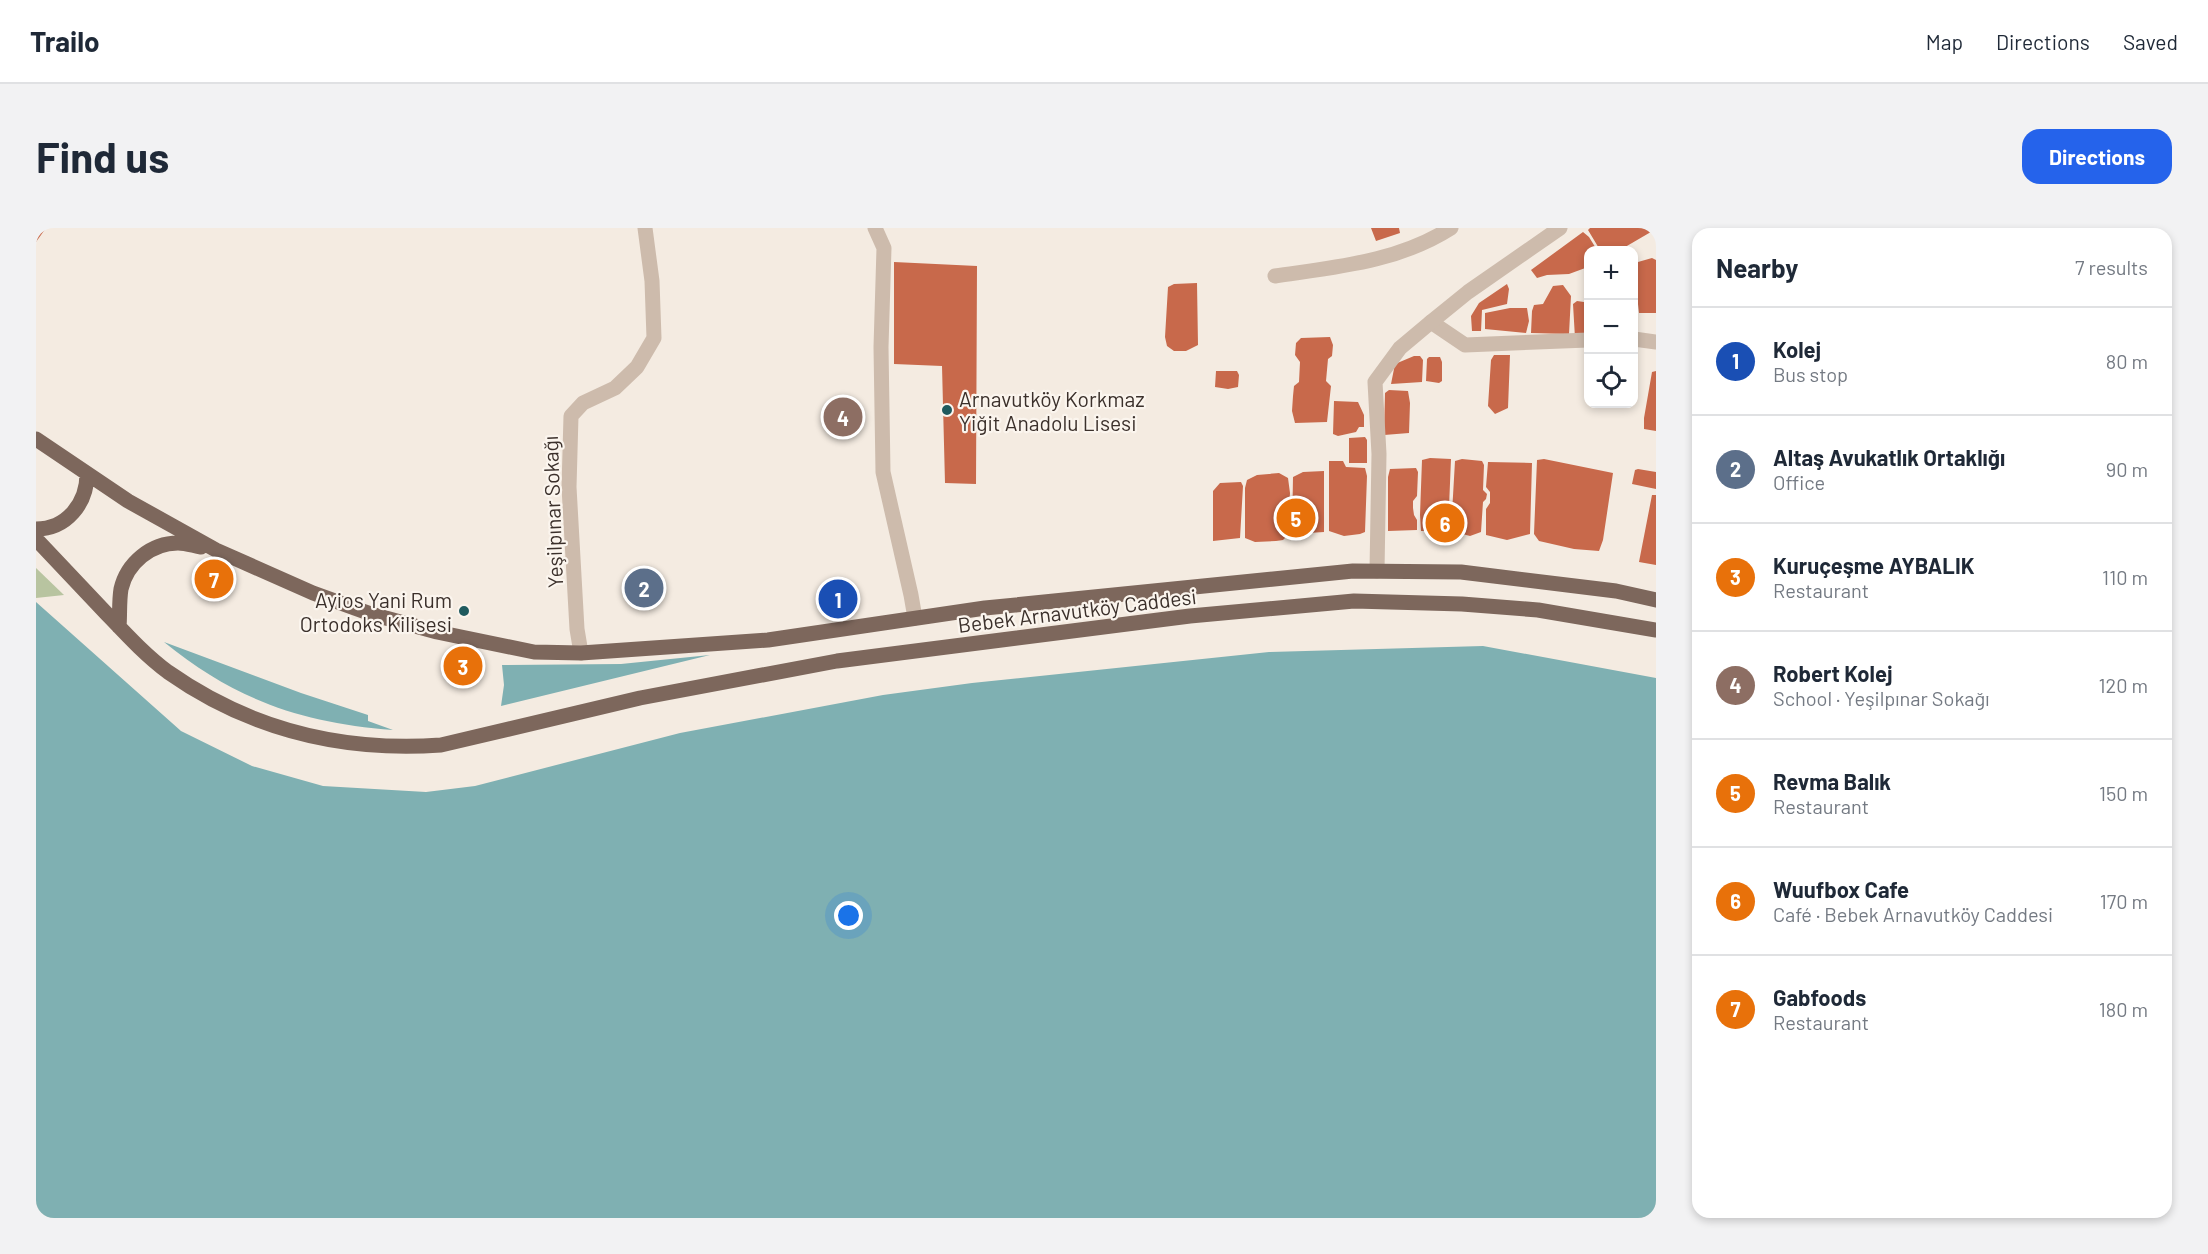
<!DOCTYPE html>
<html lang="en">
<head>
<meta charset="utf-8">
<style>
  :root { --surface:#fff; --page:#f2f2f3; --text:#1f2937; --muted:#747a83; --line:#e0e1e3; --accent:#2563eb }
  body { margin:0; font-family:Barlow,sans-serif; background:var(--page); color:var(--text) }
  .controls { position:absolute; right:18px; top:18px; display:grid; overflow:hidden; border-radius:12px; box-shadow:0 3px 9px #0003 }
  .controls button { width:54px; height:54px; display:grid; place-items:center; padding:0; border:0; border-bottom:2px solid var(--line); background:var(--surface); color:var(--text); font:30px sans-serif }
  .you { position:absolute; left:813px; top:688px; width:21px; height:21px; margin:-15px; border:4px solid #fff; border-radius:50%; background:#1a73e8; box-shadow:0 0 0 9px #1a73e833 }
  .badge { display:grid; place-items:center; width:39px; height:39px; border-radius:50%; background:var(--accent); color:#fff; font-size:20px; font-weight:700 }
  .pin { position:absolute; translate:-50% -50%; border:3px solid #fff; box-shadow:0 2px 6px #0006 }
  .list { margin:0; padding:0; list-style:none }
  h2 { display:flex; justify-content:space-between; align-items:center; height:78px; margin:0; padding:0 24px; font-size:26px }
  h2 small { font-size:20px; font-weight:400; color:var(--muted) }
  .list li { display:grid; grid-template-columns:39px 1fr auto; gap:18px; align-items:center; box-sizing:border-box; height:108px; padding:0 24px; border-top:2px solid var(--line) }
  .list b { display:block; font-size:22px; white-space:nowrap }
  .list p { margin:0; font-size:20px; white-space:nowrap; color:var(--muted) }
  .list em { font-size:20px; font-style:normal; color:var(--muted) }
  .icon { flex:none; width:33px; height:33px; fill:none; stroke:currentColor; stroke-width:2; stroke-linecap:round; stroke-linejoin:round }
  .map { position:relative; flex:none; width:1620px; height:990px; overflow:hidden; border-radius:18px }
  header { display:flex; align-items:center; gap:36px; box-sizing:border-box; height:84px; padding:0 30px; background:var(--surface); border-bottom:2px solid var(--line) }
  header strong { font-size:28px }
  nav { display:flex; gap:33px; margin-inline-start:auto; font-size:21px }
  .intro { display:flex; align-items:center; justify-content:space-between; box-sizing:border-box; height:144px; padding:0 36px }
  h1 { margin:0; font-size:42px }
  .button { padding:15px 27px; border-radius:18px; background:var(--accent); color:#fff; font-size:21px; font-weight:700 }
  main { display:flex; gap:36px; padding:0 36px }
  aside { flex:1; background:var(--surface); border-radius:18px; box-shadow:0 3px 9px #0003 }
  .map>svg:first-child { display:block }
</style>
</head>
<body>
<header>
<strong>Trailo</strong>
<nav><a>Map</a><a>Directions</a><a>Saved</a></nav>
</header>
<div class="intro"><h1>Find us</h1><a class="button">Directions</a></div>
<main>
<div class="map">
<svg width="1620" height="990" viewBox="0 0 1620 990">
  <rect width="100%" height="100%" fill="#f4ebe1"/>
  <path fill="#b8c4a0" d="M 0,340 L 28,367 L 0,370 Z"/>
  <path fill="#7fb0b2" d="M 0,374 L 145,503 L 216,538 L 287,558 L 390,564 L 439,558 L 644,505 L 847,467 L 936,455 L 1233,424 L 1447,418 L 1620,450 L 1620,990 L 0,990 Z
    M 128,414 L 265,465 L 332,487 L 332,493 L 357,502 C 266,495 199,472 128,414 Z
    M 674,427 L 465,478 L 468,457 L 466,437 L 585,436 Z"/>
  <path fill="#c8694b" d="M 0,0 L 10,0 L 0,14 Z
    M 1335,0 L 1363,0 L 1364,5 L 1340,13 Z
    M 1554,0 L 1620,0 L 1620,1 L 1584,22 L 1564,22 L 1552,2 Z
    M 1547,4 L 1553,9 L 1561,22 L 1552,22 L 1552,39 L 1533,46 L 1511,47 L 1501,50 L 1495,42 Z
    M 1616,30 L 1620,32 L 1620,85 L 1603,85 L 1601,67 L 1602,34 Z
    M 858,34 L 941,38 L 940,256 L 909,255 L 906,138 L 858,136 Z
    M 1161,55 L 1162,117 L 1150,123 L 1138,123 L 1131,118 L 1129,109 L 1132,59 L 1138,56 Z
    M 1471,56 L 1473,61 L 1471,76 L 1446,82 L 1445,103 L 1436,103 L 1435,88 L 1443,75 Z
    M 1527,57 L 1535,68 L 1533,106 L 1495,105 L 1496,83 L 1498,77 L 1507,76 L 1517,58 Z
    M 1541,73 L 1548,74 L 1549,106 L 1539,110 L 1537,76 Z
    M 1474,80 L 1491,80 L 1493,93 L 1490,105 L 1449,101 L 1449,85 Z
    M 1294,109 L 1297,117 L 1296,128 L 1292,131 L 1290,153 L 1295,158 L 1291,194 L 1259,195 L 1256,183 L 1257,168 L 1258,158 L 1263,154 L 1264,134 L 1259,127 L 1260,115 L 1265,110 Z
    M 1458,127 L 1474,127 L 1472,180 L 1459,186 L 1452,178 L 1455,132 Z
    M 1378,128 L 1384,128 L 1387,132 L 1386,154 L 1355,156 L 1359,136 Z
    M 1393,129 L 1404,129 L 1406,134 L 1406,153 L 1403,155 L 1390,153 L 1391,131 Z
    M 1180,143 L 1201,143 L 1203,147 L 1202,159 L 1192,161 L 1179,159 Z
    M 1620,143 L 1620,203 L 1608,201 L 1608,190 L 1616,144 Z
    M 1353,162 L 1372,163 L 1374,175 L 1373,205 L 1348,207 L 1349,165 Z
    M 1298,173 L 1322,174 L 1328,187 L 1328,199 L 1323,199 L 1320,204 L 1302,208 L 1297,206 Z
    M 1329,209 L 1331,212 L 1331,235 L 1313,235 L 1313,210 Z
    M 1394,230 L 1415,231 L 1412,303 L 1385,303 L 1384,287 L 1386,232 Z
    M 1426,231 L 1446,233 L 1448,237 L 1447,262 L 1451,266 L 1450,271 L 1447,274 L 1445,304 L 1434,308 L 1415,303 L 1419,233 Z
    M 1508,231 L 1577,245 L 1567,312 L 1563,323 L 1538,321 L 1503,313 L 1498,306 L 1501,232 Z
    M 1293,233 L 1307,233 L 1310,239 L 1329,240 L 1331,248 L 1329,304 L 1324,306 L 1308,308 L 1293,303 Z
    M 1452,234 L 1496,235 L 1494,306 L 1471,312 L 1450,307 L 1450,281 L 1454,275 L 1454,264 L 1450,259 Z
    M 1380,240 L 1382,244 L 1381,268 L 1377,273 L 1377,280 L 1378,287 L 1381,292 L 1381,302 L 1352,303 L 1352,249 L 1354,241 Z
    M 1602,241 L 1620,244 L 1620,261 L 1596,256 L 1599,242 Z
    M 1288,243 L 1288,304 L 1256,306 L 1257,249 L 1267,244 Z
    M 1243,245 L 1252,250 L 1254,265 L 1251,308 L 1247,312 L 1240,313 L 1219,314 L 1209,310 L 1209,260 L 1211,252 L 1221,247 Z
    M 1205,254 L 1207,258 L 1204,310 L 1177,313 L 1177,263 L 1184,255 Z
    M 1616,267 L 1620,267 L 1620,337 L 1603,334 Z"/>
  <g fill="none" stroke-linecap="round" stroke-linejoin="round">
    <path stroke="#cdbbac" stroke-width="15" d="M 839,0 L 848,20 L 845,119 L 847,244 L 875,367 L 879,390"/>
    <path stroke="#cdbbac" stroke-width="15" d="M 1239,48 C 1300,39 1362,34 1415,0
      M 1395,94 L 1429,117 L 1552,112
      M 1598,111 L 1620,114
      M 545,425 L 541,401 L 533,259 L 535,188 L 547,175 L 579,160 L 601,139 L 618,110 L 616,53 L 609,0"/>
    <path stroke="#cdbbac" stroke-width="15" d="M 1341,343 L 1343,226 L 1339,154 L 1364,120 L 1395,94 L 1432,64 L 1524,0"/>
    <path stroke="#7d675c" stroke-width="15" d="M 0,211 L 92,273 L 180,322 L 277,365 L 335,386 L 401,404 L 498,424 L 545,425 L 732,412 L 949,380 L 1317,343 L 1425,344 L 1580,363 L 1620,372
      M 0,301 C 31,301 51,275 51,246
      M 0,311 C 23,335 46,360 69,384 C 89,405 109,427 132,444 C 213,501 306,524 405,517 L 604,470 L 801,433 L 1154,388 L 1318,373 L 1426,376 L 1502,382 L 1620,402
      M 83,399 C 84,387 83,373 85,361 C 91,335 115,315 142,315 C 150,315 158,318 165,319"/>
  </g>
  <g fill="#1f5a5e" stroke="#fbf5ee" stroke-width="2">
    <circle cx="911" cy="182" r="6"/>
    <circle cx="428" cy="383" r="6"/>
  </g>
  <g text-anchor="middle" dominant-baseline="central" stroke-width="4.5" stroke-linejoin="round" paint-order="stroke">
    <g font-size="21" fill="#3b302b" stroke="#fbf5ee" text-anchor="start">
      <text x="923" y="170">Arnavutköy Korkmaz<tspan x="923" dy="24">Yiğit Anadolu Lisesi</tspan></text>
      <text x="416" y="371" text-anchor="end">Ayios Yani Rum<tspan x="416" dy="24">Ortodoks Kilisesi</tspan></text>
    </g>
    <g font-size="21" fill="#3b302b" stroke="#fbf5ee">
      <text transform="translate(516 284) rotate(-92)">Yeşilpınar Sokağı</text>
      <text transform="translate(1041 382) rotate(-7)">Bebek Arnavutköy Caddesi</text>
    </g>
  </g>
</svg>
<div class="controls">
<button>+</button>
<button>−</button>
<button><svg class="icon" aria-label="locate" viewBox="0 0 24 24"><circle cx="12" cy="12" r="6"/><path d="M12 2v4M12 18v4M2 12h4M18 12h4"/></svg></button>
</div>
<div class="you"></div>
<div class="pin badge" style="left:802px;top:371px;background:#1a4fb4">1</div>
<div class="pin badge" style="left:608px;top:360px;background:#5c6f8a">2</div>
<div class="pin badge" style="left:427px;top:438px;background:#e8710a">3</div>
<div class="pin badge" style="left:807px;top:189px;background:#8d6e63">4</div>
<div class="pin badge" style="left:1260px;top:290px;background:#e8710a">5</div>
<div class="pin badge" style="left:1409px;top:295px;background:#e8710a">6</div>
<div class="pin badge" style="left:178px;top:351px;background:#e8710a">7</div>
</div>
<aside>
<h2>Nearby<small>7 results</small></h2>
<ul class="list">
<li><span class="badge" style="background:#1a4fb4">1</span><div><b>Kolej</b><p>Bus stop</p></div><em>80 m</em></li>
<li><span class="badge" style="background:#5c6f8a">2</span><div><b>Altaş Avukatlık Ortaklığı</b><p>Office</p></div><em>90 m</em></li>
<li><span class="badge" style="background:#e8710a">3</span><div><b>Kuruçeşme AYBALIK</b><p>Restaurant</p></div><em>110 m</em></li>
<li><span class="badge" style="background:#8d6e63">4</span><div><b>Robert Kolej</b><p>School · Yeşilpınar Sokağı</p></div><em>120 m</em></li>
<li><span class="badge" style="background:#e8710a">5</span><div><b>Revma Balık</b><p>Restaurant</p></div><em>150 m</em></li>
<li><span class="badge" style="background:#e8710a">6</span><div><b>Wuufbox Cafe</b><p>Café · Bebek Arnavutköy Caddesi</p></div><em>170 m</em></li>
<li><span class="badge" style="background:#e8710a">7</span><div><b>Gabfoods</b><p>Restaurant</p></div><em>180 m</em></li>
</ul>
</aside>
</main>
</body>
</html>
